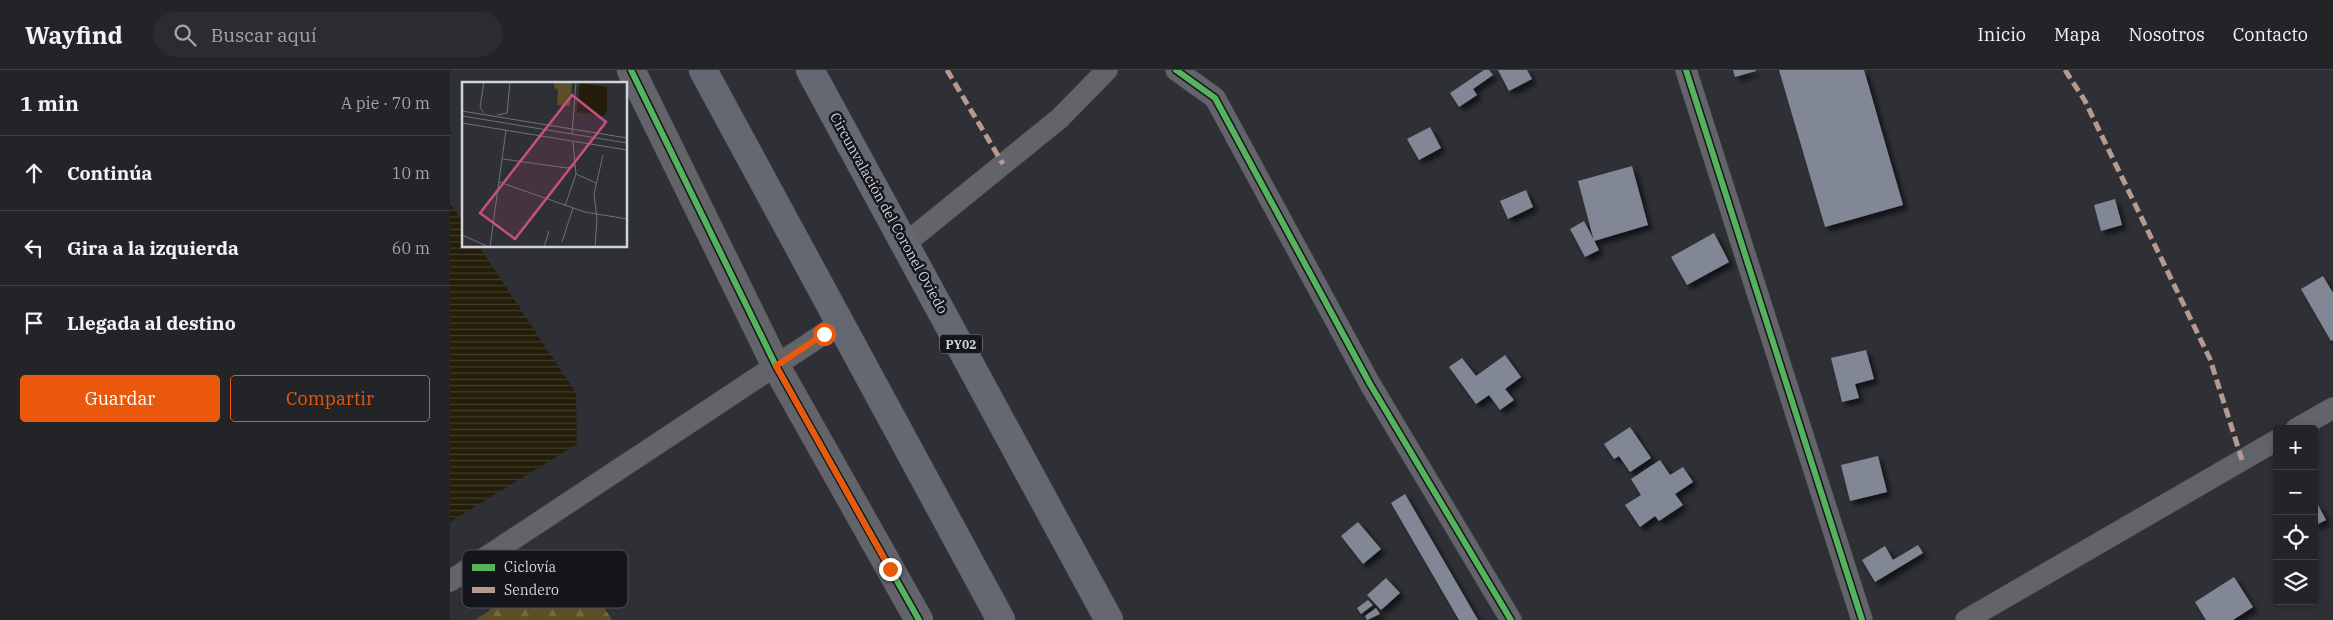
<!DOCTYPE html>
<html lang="es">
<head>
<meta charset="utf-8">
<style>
  :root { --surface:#222428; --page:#2a2c30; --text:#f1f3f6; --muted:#a2a4a8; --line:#3f4145; --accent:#ea580c }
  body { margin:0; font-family:"IBM Plex Serif",serif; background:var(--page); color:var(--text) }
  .controls { position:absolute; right:15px; bottom:15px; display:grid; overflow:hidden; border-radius:5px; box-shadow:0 2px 8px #0003 }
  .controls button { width:45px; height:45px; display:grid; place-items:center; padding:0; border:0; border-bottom:1px solid var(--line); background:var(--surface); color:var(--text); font:25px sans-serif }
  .stop { position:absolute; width:15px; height:15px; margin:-11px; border:4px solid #ea580c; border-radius:50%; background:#fff }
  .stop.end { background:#ea580c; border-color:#fff; box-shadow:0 1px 5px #0008 }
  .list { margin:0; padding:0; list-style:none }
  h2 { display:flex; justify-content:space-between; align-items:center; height:65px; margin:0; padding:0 20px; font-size:21px }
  h2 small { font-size:16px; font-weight:400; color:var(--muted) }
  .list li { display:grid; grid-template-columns:32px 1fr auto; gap:15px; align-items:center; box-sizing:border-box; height:75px; padding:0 20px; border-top:1px solid var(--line) }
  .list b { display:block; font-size:19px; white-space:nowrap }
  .list em { font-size:16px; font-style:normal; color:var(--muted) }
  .actions { display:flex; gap:10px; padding:15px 20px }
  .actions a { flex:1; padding:11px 0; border:1px solid var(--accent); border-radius:5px; text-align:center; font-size:18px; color:var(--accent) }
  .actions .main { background:var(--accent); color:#fff }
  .icon { flex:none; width:28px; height:28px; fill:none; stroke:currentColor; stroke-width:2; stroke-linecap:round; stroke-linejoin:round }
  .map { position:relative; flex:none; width:1883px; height:550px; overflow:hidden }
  header { display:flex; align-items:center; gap:30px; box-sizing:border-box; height:70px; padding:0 25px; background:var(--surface); border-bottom:1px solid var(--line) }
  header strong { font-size:24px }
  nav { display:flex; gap:28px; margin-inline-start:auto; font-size:18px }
  .search { width:350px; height:45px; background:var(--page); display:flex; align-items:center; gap:12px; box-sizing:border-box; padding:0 18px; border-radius:28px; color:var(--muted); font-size:19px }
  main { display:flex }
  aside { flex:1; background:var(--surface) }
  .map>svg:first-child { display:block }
</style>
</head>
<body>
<header>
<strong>Wayfind</strong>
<div class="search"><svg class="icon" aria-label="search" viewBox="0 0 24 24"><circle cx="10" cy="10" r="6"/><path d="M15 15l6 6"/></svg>Buscar aquí</div>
<nav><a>Inicio</a><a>Mapa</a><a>Nosotros</a><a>Contacto</a></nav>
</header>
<main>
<aside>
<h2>1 min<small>A pie · 70 m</small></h2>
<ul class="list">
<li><svg class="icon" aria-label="ahead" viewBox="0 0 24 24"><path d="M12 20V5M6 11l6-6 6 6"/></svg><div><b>Continúa</b></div><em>10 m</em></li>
<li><svg class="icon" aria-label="left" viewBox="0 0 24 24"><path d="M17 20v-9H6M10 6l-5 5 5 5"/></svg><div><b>Gira a la izquierda</b></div><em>60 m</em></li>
<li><svg class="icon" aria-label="arrive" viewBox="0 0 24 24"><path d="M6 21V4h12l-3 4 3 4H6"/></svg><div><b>Llegada al destino</b></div></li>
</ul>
<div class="actions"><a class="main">Guardar</a><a>Compartir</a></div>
</aside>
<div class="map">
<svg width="1883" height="550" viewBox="0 0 1883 550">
  <defs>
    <pattern id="forest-firs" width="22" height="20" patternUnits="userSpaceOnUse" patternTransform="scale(1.25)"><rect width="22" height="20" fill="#5d4f25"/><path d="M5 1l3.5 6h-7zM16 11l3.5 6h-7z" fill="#736744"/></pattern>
    <pattern id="water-rules" width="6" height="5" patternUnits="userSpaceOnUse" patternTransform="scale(1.25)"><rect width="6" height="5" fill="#231d0a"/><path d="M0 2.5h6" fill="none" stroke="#423d2d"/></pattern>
    <filter id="shadow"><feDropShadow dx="4.5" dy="4.5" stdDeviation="2.5" flood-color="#0009"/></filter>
  </defs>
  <rect width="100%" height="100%" fill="#2e3036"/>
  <path fill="url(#forest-firs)" d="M 121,486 L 162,550 L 25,550 Z"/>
  <path fill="url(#water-rules)" d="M 0,133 L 14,154 L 14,176 L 29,176 L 126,323 L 127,374 L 0,452 Z"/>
  <path fill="#828796" filter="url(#shadow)" d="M 1034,0 L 1039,0 L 1043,5 L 1023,19 L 1027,25 L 1009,37 L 1000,23 Z
    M 1048,0 L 1077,0 L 1082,9 L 1059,21 Z
    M 1283,0 L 1306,0 L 1306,1 L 1285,7 Z
    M 1329,0 L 1414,0 L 1453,135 L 1375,157 Z
    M 980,57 L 991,78 L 969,90 L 957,69 Z
    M 1182,96 L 1198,155 L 1144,171 L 1128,111 Z
    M 1076,120 L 1083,137 L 1058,149 L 1050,131 Z
    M 1665,129 L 1672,155 L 1651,161 L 1644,135 Z
    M 1134,151 L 1149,180 L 1135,187 L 1120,159 Z
    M 1264,163 L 1279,192 L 1237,215 L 1221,187 Z
    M 1873,206 L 1883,223 L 1883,270 L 1881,271 L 1851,219 Z
    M 1416,280 L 1424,309 L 1405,314 L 1409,328 L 1392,332 L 1381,288 Z
    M 1055,285 L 1071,307 L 1055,319 L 1064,330 L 1050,340 L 1039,325 L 1026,334 L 999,297 L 1012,288 L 1026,306 Z
    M 1180,357 L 1201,388 L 1180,402 L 1169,386 L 1164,389 L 1154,374 Z
    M 1428,386 L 1437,422 L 1400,431 L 1391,395 Z
    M 1210,390 L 1220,405 L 1233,397 L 1243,412 L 1225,424 L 1233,435 L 1209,451 L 1205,446 L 1190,457 L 1175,435 L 1191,425 L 1181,409 Z
    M 955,424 L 1028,550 L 1009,550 L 941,433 Z
    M 1867,433 L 1876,450 L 1864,456 L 1864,435 Z
    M 908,452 L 931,479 L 913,494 L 891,466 Z
    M 1468,475 L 1473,483 L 1425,512 L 1412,490 L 1435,476 L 1443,490 Z
    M 1784,507 L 1803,537 L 1783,550 L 1756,550 L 1745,532 Z
    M 936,508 L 950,523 L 931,540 L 917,525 Z
    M 918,530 L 923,535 L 911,544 L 907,538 Z
    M 926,538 L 930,544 L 917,550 L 915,546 Z"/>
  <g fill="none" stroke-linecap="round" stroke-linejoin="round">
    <defs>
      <path id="street" d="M 726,0 L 765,28 L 920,314 L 1061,550
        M 1236,0 L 1412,550
        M 456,173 L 610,48 L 657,0
        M 1846,359 L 1883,338
        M 0,511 L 390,253
        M 1516,550 L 1827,370"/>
      <path id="secondary" d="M 181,0 L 326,296 L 469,550"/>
      <path id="highway" d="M 253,0 L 551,550
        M 360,0 L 659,550"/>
    </defs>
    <use href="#street" stroke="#4b4d53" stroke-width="22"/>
    <use href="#secondary" stroke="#4b4d53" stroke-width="29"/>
    <use href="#highway" stroke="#4b4d53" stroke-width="29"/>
    <use href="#street" stroke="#636469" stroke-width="21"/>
    <use href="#secondary" stroke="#636469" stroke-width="28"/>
    <use href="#highway" stroke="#656772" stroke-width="28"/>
    <path stroke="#b69a8f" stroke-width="5" stroke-dasharray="10 5" stroke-linecap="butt" d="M 497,0 L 553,94
      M 1615,0 L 1635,31 L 1760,289 L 1792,390"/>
    <defs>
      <path id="cycleway" d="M 181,0 L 326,296 L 469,550
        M 726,0 L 765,28 L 920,314 L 1061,550
        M 1236,0 L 1412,550"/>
    </defs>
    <use href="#cycleway" stroke="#15161b" stroke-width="9"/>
    <use href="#cycleway" stroke="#56b35d" stroke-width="6"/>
  </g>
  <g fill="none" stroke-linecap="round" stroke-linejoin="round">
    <path stroke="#ea580c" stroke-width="6" d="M 374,264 L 326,296 L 440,499"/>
  </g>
  <g text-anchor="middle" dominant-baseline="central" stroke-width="5" stroke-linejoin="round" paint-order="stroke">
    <rect fill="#15161b" stroke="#989aa1" stroke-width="1" x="490" y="264.5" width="42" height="19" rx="4"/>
    <g font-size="12" font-weight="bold" fill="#d0d3da">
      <text x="511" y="274">PY02</text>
    </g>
    <g font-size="14" fill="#d0d3da" stroke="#15161b">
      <text transform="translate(439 143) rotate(61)">Circunvalación del Coronel Oviedo</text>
    </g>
  </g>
  <g transform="translate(12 12)">
    <rect width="165" height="165" fill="#2e3036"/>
    <path d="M 92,0 L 110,0 L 108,24 L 95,23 L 96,8 L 92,5 Z" fill="#5d4f25"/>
    <path d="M 118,1 L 145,5 L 145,28 L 142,34 L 115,30 Z" fill="#231d0a"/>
    <path fill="none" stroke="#6f7178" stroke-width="1" d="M 0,29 L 165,56M 22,31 L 18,25 L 22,0M 35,33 L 45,31 L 48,0M 0,34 L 165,61M 0,41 L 165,68M 110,52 L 114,0M 41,77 L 105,86 L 113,84M 114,92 L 134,101M 37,100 L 123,130 L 165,137M 103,124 L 114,92 L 111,60M 0,153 L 27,165M 100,160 L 111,126M 28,165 L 44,48M 82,165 L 87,149M 133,165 L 135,137 L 132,112 L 141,73"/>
    <path fill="#c65081" fill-opacity="0.15" stroke="#c65081" stroke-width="2.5" d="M 110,13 L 144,40 L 53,157 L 18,131 Z"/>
    <rect width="165" height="165" fill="none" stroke="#d0d3da" stroke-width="2.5"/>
  </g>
  <rect x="12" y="480" width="166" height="58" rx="8" fill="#15161b" stroke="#4d4f54" stroke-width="1"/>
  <rect x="22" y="494" width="23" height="7" fill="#56b35d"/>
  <rect x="22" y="517" width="23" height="6" fill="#b69a8f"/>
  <g font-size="14" fill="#d0d3da">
    <text x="54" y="502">Ciclovía</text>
    <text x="54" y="525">Sendero</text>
  </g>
</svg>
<div class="controls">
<button>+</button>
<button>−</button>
<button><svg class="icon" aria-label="locate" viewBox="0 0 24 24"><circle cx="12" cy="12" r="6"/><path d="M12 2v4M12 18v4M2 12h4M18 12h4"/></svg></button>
<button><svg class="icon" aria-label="layers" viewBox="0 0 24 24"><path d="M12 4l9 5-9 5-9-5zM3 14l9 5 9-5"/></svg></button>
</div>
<div class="stop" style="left:374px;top:264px"></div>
<div class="stop end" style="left:440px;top:499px"></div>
</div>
</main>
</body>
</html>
